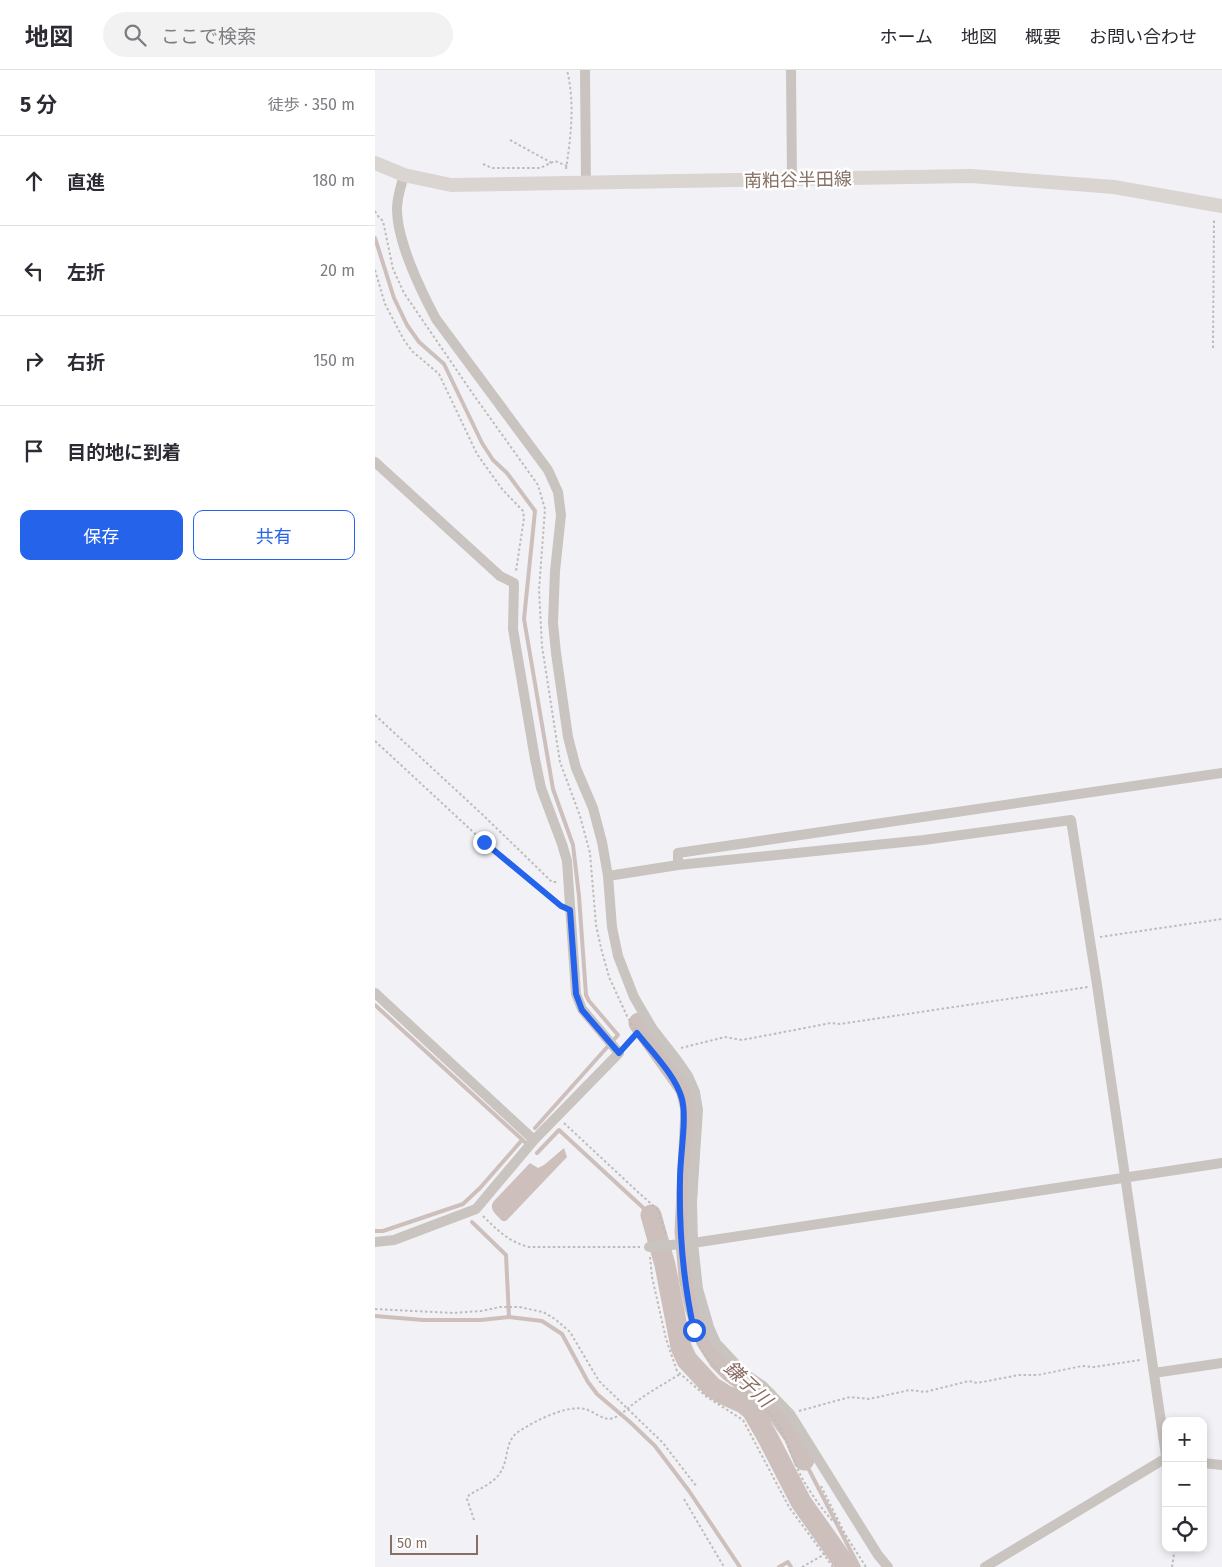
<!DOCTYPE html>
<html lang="ja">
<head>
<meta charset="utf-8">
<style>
  :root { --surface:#fff; --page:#f2f2f3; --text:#2b2b33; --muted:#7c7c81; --line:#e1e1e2; --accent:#2563eb }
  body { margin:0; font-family:"Fira Sans","Noto Sans JP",sans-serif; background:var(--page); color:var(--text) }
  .controls { position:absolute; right:15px; bottom:15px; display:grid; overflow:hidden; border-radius:10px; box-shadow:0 2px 8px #0003 }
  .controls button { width:45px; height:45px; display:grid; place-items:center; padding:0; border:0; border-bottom:1px solid var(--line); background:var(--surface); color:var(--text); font:25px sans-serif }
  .scale { position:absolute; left:15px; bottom:12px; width:88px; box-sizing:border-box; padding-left:5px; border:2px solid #857063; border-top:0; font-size:14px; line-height:18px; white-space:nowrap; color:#857063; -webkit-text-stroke:4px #fff; paint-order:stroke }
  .stop { position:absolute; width:15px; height:15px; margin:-11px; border:4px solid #2563eb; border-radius:50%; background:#fff }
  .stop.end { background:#2563eb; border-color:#fff; box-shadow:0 1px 5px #0008 }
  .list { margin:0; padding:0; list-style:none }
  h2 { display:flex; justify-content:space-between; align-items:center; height:65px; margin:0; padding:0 20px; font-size:21px }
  h2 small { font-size:16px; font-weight:400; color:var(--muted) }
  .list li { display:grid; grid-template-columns:32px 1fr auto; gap:15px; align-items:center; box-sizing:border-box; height:90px; padding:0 20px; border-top:1px solid var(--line) }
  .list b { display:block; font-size:19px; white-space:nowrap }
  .list em { font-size:16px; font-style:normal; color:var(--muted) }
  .actions { display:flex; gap:10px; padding:15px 20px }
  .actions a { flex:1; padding:11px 0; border:1px solid var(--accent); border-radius:10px; text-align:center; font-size:18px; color:var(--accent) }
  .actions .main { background:var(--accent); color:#fff }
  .icon { flex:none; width:28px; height:28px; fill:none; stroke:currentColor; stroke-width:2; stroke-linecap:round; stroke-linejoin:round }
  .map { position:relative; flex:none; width:847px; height:1497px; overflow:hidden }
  header { display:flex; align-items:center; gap:30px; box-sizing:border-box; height:70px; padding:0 25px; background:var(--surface); border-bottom:1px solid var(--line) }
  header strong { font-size:24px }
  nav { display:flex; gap:28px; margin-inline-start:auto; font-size:18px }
  .search { width:350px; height:45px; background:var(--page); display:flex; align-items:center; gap:12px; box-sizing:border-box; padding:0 18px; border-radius:28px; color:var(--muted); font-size:19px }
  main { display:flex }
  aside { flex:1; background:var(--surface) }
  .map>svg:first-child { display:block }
</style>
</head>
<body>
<header>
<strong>地図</strong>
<div class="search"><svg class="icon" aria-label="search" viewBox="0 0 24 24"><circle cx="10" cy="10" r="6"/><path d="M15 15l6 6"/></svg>ここで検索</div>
<nav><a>ホーム</a><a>地図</a><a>概要</a><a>お問い合わせ</a></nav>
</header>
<main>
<aside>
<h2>5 分<small>徒歩 · 350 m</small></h2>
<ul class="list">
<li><svg class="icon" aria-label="ahead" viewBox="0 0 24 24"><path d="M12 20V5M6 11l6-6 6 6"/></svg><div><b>直進</b></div><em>180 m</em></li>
<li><svg class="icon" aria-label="left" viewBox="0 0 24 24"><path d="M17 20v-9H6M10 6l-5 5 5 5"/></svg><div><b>左折</b></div><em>20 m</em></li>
<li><svg class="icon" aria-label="right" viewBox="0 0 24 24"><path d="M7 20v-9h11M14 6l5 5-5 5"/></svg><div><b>右折</b></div><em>150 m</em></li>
<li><svg class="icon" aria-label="arrive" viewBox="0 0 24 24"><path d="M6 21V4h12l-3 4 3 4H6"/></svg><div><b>目的地に到着</b></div></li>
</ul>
<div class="actions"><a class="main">保存</a><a>共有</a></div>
</aside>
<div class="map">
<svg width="847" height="1497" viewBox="0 0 847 1497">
  <rect width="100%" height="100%" fill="#f2f2f6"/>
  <path fill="#cdc0bc" d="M 189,1078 L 192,1087 L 131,1151 L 127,1151 C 121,1144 113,1139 119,1131 L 155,1093 L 163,1098 L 169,1095 Z"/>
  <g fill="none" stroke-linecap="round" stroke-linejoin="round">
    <path stroke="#cdc0bc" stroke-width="4" d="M 0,168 L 19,228 L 32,255 L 44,272 L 69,294 L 107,373 L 118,390 L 132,403 L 160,441 L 149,549 L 178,719 L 198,775 L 204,826 L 211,925 L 214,931 L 243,965 L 160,1058
      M 0,935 L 152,1074
      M 162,1083 L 184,1060 L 276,1145
      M 97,1152 L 131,1185 L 134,1247 L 167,1251 L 187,1264 L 213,1312 L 222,1324 L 255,1352 L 280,1376 L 314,1421 L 365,1497
      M 0,1161 L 8,1161 L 88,1134 L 105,1118 L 147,1070
      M 0,1246 L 48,1250 L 106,1250 L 134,1247
      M 429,1390 L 484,1497
      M 404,1497 L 413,1492 L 416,1497"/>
    <path stroke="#cdc0bc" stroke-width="21" d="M 264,953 L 311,1019 L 316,1039 L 310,1161 L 314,1207 L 320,1237 L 331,1270 L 344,1290 L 356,1302 L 392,1328 L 419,1366 L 429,1390
      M 276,1145 L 290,1195 L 306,1277 L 312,1290 L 337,1317 L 350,1325 L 368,1333 L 377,1340 L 393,1368 L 426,1432 L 472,1497"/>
    <path stroke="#bebbb8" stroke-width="2" stroke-dasharray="2.5 2.5" stroke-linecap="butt" d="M 135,70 L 177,93
      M 108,94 L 117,98 L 165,98 L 180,91 L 192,96
      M 191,99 C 196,66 200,33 192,0
      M 0,141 L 3,146 L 8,151 L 18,199 L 29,223 L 98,324 L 163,415 L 170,439 L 164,520 L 167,576 L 185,692 L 205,746 L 215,783 L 221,855 L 226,878 L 234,907 L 252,946 L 262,963 L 296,1005 L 304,1019 L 308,1040 L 305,1107 L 305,1131
      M 0,200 L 10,234 L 29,270 L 37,281 L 64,304 L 102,384 L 127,419 L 148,441 L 149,448 L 141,501
      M 838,278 L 839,148
      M 0,645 L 110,747 L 177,812 L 182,812
      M 0,671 L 109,772 L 185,834
      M 725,867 L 847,849
      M 250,976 L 262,963
      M 306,978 L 350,967 L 367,970 L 456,953 L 465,954 L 713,917
      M 189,1053 L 264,1123 L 283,1140 L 291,1165
      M 305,1143 L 306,1156
      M 108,1146 C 122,1160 134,1172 154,1177 L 265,1177
      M 275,1187 L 277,1207 L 291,1269 L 302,1301 L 332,1327 L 368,1350 L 414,1437 L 458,1497
      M 311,1218 C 312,1239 317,1263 327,1280 C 346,1312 384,1323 403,1355 C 412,1370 417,1387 425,1404 C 430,1415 446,1438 455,1448 C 457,1451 461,1452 465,1453
      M 0,1239 L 78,1243 L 106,1241 L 125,1237 L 144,1237 L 168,1242 L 180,1249 L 195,1262 L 224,1311 L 288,1373 L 322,1417
      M 424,1341 L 475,1327 L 494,1329 L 535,1320 L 550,1322 L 594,1311 L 602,1313 L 644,1305 L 663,1305 L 707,1296 L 719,1297 L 765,1290
      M 446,1416 L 470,1464 L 491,1497
      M 309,1429 L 349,1497
      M 99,1450 L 92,1429 L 94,1425 C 104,1419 119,1413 125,1403 C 135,1389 128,1370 146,1360 C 162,1350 191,1335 210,1339 C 219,1341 229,1352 238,1348 C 246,1346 251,1339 257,1335 C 272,1323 289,1314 305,1304
      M 427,1497 L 450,1484
      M 797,1497 L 800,1478"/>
    <path stroke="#c9c4c0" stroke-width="10" d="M 210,0 L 211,114
      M 416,0 L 417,110
      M 29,105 C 26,116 22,127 22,139 C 22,171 46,221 61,249 L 173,400 L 183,422 L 186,445 L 180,501 L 178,553 L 181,583 L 193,667 L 201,698 L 218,738 L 227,772 L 233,806 L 237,857 L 243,886 L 259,927 L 277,958 L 302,990 L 313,1006 L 320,1022 L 323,1040 L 317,1130 L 318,1173 L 323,1219 L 334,1257 L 341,1273 L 369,1303 L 388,1316 L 415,1344 L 503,1485 L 513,1497
      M 0,392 L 125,506 L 139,513 L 138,559 L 160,689 L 166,718 L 187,774 L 192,791 L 201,924 L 207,939 L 244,983 L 159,1070 L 101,1139 L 19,1170 L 0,1172
      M 303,795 L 303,783 L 847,703
      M 233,806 L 303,795 L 549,770 L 696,750 L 722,915 L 791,1386
      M 0,923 L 159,1070
      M 274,1177 L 318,1173 L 847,1093
      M 779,1303 L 847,1293
      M 828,1393 L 847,1395
      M 610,1497 L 791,1388"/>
    <path stroke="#dad5d1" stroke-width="14" d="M 0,93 L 29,105 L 76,115 L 596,106 L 739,117 L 847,136"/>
  </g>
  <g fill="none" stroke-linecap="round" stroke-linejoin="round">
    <path stroke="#2563eb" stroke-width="6" d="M 109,772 L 186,836 L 195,840 L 201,924 L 207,940 L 244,983 L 262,963 C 277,982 301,1006 307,1029 C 312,1049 305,1086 305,1109 C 304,1159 308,1211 319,1260"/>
  </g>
  <g text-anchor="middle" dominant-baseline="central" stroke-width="5" stroke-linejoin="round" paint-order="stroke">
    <g font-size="18" fill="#857063" stroke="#fff">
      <text transform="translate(423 110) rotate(-1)">南粕谷半田線</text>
    </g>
    <g font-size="19" font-style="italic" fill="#8a6b63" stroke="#fff">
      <text transform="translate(373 1314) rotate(43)">鎌子川</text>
    </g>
  </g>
</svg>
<div class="controls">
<button>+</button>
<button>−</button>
<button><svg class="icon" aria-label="locate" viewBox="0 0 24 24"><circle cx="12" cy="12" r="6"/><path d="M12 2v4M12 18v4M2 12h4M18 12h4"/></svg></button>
</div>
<div class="scale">50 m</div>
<div class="stop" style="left:319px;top:1260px"></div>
<div class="stop end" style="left:109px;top:772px"></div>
</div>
</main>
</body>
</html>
